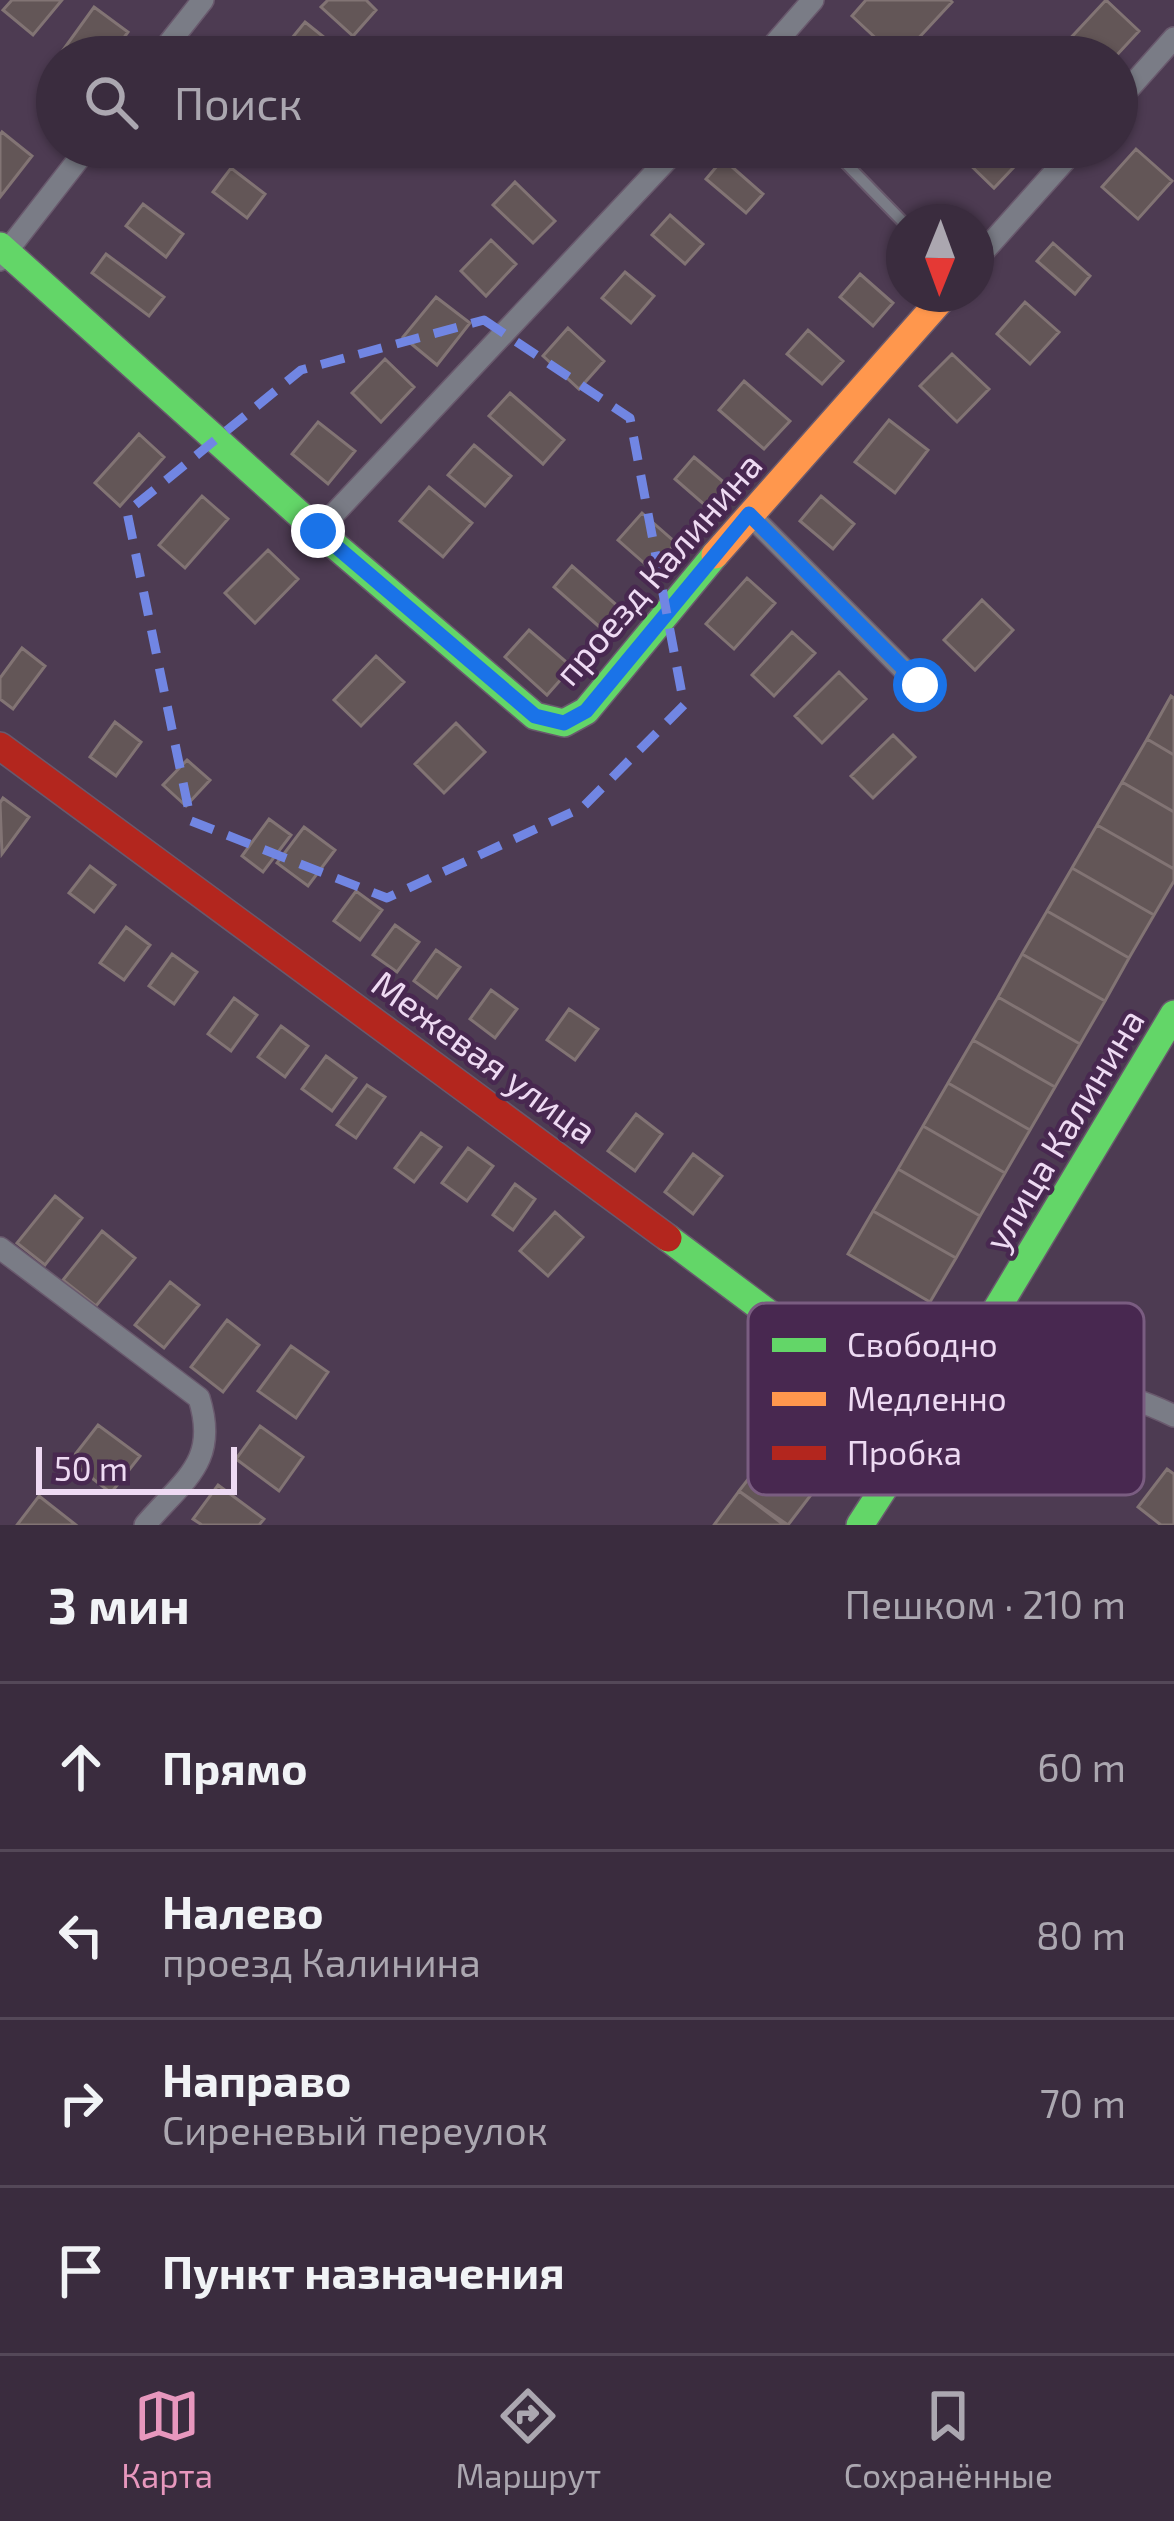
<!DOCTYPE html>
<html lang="ru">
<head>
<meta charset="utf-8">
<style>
  :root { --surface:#3a2c3e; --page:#453849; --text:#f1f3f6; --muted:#aba7b0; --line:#544858; --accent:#e797bd }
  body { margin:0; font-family:"Exo 2",sans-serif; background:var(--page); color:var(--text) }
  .compass { position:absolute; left:886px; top:204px; width:108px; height:108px; border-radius:50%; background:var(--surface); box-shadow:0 3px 9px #0004; rotate:181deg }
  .scale { position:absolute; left:36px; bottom:30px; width:201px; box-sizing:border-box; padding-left:12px; border:6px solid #eedaf3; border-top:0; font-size:33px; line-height:42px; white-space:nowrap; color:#eedaf3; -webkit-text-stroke:9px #482850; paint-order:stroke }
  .stop { position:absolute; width:36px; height:36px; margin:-27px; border:9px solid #1a73e8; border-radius:50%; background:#fff }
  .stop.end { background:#1a73e8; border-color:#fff; box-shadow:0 3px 12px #0008 }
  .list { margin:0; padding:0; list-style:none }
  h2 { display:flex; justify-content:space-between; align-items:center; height:156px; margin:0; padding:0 48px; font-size:51px }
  h2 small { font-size:39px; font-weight:400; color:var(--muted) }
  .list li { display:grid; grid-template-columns:78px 1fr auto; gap:36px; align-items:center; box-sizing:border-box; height:168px; padding:0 48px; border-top:3px solid var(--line) }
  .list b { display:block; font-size:45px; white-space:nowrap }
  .list p { margin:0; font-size:39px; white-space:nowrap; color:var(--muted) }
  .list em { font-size:39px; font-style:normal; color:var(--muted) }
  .icon { flex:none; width:66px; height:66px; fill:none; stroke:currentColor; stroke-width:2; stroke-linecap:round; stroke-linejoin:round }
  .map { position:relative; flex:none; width:1174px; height:1525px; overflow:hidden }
  .search { position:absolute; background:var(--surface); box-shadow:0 3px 9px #0004; left:36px; right:36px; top:36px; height:132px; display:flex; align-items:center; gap:30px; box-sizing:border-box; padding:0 42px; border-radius:66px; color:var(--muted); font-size:45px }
  .sheet { height:828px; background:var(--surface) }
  nav { display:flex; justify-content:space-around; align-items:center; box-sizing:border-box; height:168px; border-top:3px solid var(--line); background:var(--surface); font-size:33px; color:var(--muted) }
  nav a { display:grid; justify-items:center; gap:6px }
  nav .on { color:var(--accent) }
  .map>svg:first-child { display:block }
</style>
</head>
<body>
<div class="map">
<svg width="1174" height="1525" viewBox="0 0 1174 1525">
  <rect width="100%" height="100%" fill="#4d3b52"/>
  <path fill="#635657" stroke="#827474" stroke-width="3" d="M 12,0 L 62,0 L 33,35 L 3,10 Z
    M 328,0 L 366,0 L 376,10 L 353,36 L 321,7 Z
    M 866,0 L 950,0 L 952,2 L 901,57 L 896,57 L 852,16 Z
    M 1106,0 L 1139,31 L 1115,57 L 1078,57 L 1065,44 Z
    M 94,7 L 128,32 L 110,57 L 58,57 Z
    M 305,22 L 325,38 L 310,57 L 287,44 Z
    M 2,132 L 32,156 L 0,197 L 0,135 Z
    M 971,147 L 1033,147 L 994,188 L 962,157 Z
    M 1136,149 L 1172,181 L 1138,219 L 1102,187 Z
    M 723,159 L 763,194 L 746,213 L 706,179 Z
    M 231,168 L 265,194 L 247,218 L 213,192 Z
    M 515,182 L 555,221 L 533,243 L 493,205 Z
    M 143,204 L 183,234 L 166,257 L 126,226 Z
    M 670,215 L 703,244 L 685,264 L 652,235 Z
    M 491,240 L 516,264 L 486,296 L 461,271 Z
    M 1053,243 L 1090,276 L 1075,294 L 1037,261 Z
    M 106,254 L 164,297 L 149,316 L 92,273 Z
    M 625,272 L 654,296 L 631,323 L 602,298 Z
    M 860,274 L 893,303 L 873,326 L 840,297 Z
    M 436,297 L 470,323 L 437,365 L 403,337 Z
    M 1025,302 L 1059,332 L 1030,364 L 997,334 Z
    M 568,328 L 604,361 L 579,389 L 543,356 Z
    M 808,330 L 843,361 L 822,384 L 787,354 Z
    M 952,354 L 989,389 L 957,422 L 920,386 Z
    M 385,359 L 414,387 L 381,422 L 352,393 Z
    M 744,381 L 790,421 L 764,449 L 719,410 Z
    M 510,393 L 564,440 L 543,464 L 489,416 Z
    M 889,420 L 928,450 L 895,493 L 855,462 Z
    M 318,422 L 355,451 L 328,484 L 292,454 Z
    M 139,434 L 164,457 L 120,506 L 95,483 Z
    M 474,445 L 511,476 L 485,506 L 448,475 Z
    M 694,457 L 727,485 L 707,507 L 675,479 Z
    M 429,487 L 472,523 L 443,557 L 400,521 Z
    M 202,496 L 228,519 L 185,568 L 159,545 Z
    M 821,496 L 854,524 L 833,549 L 800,521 Z
    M 642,513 L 676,543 L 652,570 L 618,540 Z
    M 268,550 L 298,579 L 255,623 L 225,593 Z
    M 572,566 L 621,609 L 603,630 L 554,587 Z
    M 747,578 L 775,603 L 734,649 L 706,624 Z
    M 982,600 L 1013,630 L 975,670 L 944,640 Z
    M 529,630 L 572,667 L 547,695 L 505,657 Z
    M 792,632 L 815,653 L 774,696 L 752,675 Z
    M 22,648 L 45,666 L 13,709 L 0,699 L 0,678 Z
    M 376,656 L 404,682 L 361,726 L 334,700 Z
    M 839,672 L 866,699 L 822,743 L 795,716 Z
    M 1171,696 L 1174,698 L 1174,755 L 1147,739 Z
    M 115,722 L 141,742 L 116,776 L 90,757 Z
    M 456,723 L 485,752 L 444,793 L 415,764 Z
    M 893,735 L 915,757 L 873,798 L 851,776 Z
    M 1147,739 L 1174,755 L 1174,812 L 1122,782 Z
    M 187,760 L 210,780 L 186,806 L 163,785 Z
    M 1122,782 L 1174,812 L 1174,869 L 1097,825 Z
    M 3,798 L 29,817 L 2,854 L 0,803 Z
    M 269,819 L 291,835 L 263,872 L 242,856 Z
    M 1097,825 L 1174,869 L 1174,881 L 1154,915 L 1072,868 Z
    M 304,827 L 335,850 L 308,886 L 277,863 Z
    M 90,866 L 115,885 L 94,912 L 69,893 Z
    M 1072,868 L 1154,915 L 1129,958 L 1047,911 Z
    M 356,891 L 382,910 L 360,940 L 334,921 Z
    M 1047,911 L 1129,958 L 1105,1001 L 1022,954 Z
    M 395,925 L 419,942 L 397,972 L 373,955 Z
    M 126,927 L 150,945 L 124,980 L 100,963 Z
    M 436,950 L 460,967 L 437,998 L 414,981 Z
    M 172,954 L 197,972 L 174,1004 L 149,986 Z
    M 1022,954 L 1105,1001 L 1080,1044 L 998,997 Z
    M 491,990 L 517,1009 L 495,1038 L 470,1019 Z
    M 998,997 L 1080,1044 L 1055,1087 L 973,1040 Z
    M 234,998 L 257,1015 L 231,1051 L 208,1034 Z
    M 569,1009 L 598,1029 L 575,1060 L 547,1040 Z
    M 281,1026 L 308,1046 L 285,1077 L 258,1057 Z
    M 973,1040 L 1055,1087 L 1030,1130 L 948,1083 Z
    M 326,1056 L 356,1078 L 332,1111 L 302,1089 Z
    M 948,1083 L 1030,1130 L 1005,1173 L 923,1126 Z
    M 367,1085 L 385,1097 L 356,1138 L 337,1125 Z
    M 636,1114 L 662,1134 L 635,1171 L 608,1151 Z
    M 923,1126 L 1005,1173 L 980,1216 L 898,1169 Z
    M 421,1133 L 441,1147 L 414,1182 L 395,1168 Z
    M 468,1148 L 493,1166 L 467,1201 L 442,1183 Z
    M 693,1154 L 722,1176 L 693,1214 L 665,1192 Z
    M 898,1169 L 980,1216 L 956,1258 L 873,1211 Z
    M 515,1184 L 535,1199 L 513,1230 L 493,1215 Z
    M 55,1196 L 82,1218 L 45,1265 L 17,1243 Z
    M 873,1211 L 956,1258 L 930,1302 L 848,1254 Z
    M 555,1212 L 583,1237 L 548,1276 L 520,1251 Z
    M 102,1231 L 135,1258 L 96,1306 L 63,1280 Z
    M 170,1282 L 199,1305 L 164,1348 L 135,1325 Z
    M 227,1320 L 259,1345 L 223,1392 L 191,1367 Z
    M 291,1346 L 328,1372 L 296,1418 L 258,1391 Z
    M 98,1425 L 140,1456 L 111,1493 L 70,1461 Z
    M 260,1426 L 303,1457 L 279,1491 L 236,1459 Z
    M 770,1451 L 817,1487 L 788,1525 L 739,1491 Z
    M 1167,1469 L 1174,1474 L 1174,1525 L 1161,1525 L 1138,1507 Z
    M 218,1485 L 264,1519 L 259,1525 L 202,1525 L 193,1519 Z
    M 739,1491 L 784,1525 L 714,1525 Z
    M 39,1496 L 76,1525 L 17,1525 Z"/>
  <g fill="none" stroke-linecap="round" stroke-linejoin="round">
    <defs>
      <path id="lane" d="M 830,147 L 904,223"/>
      <path id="street" d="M 158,57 L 203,0
        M 763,57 L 813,0
        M 1117,102 L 1174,38
        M 0,260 L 88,147
        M 976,260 L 1077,147
        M 749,514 L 919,685
        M 318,531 L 679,147
        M 0,1248 L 199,1398 C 219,1462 184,1479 145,1525
        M 954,1380 C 1033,1384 1102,1379 1174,1416"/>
      <path id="fast" d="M 0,246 L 318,531 L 535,716 L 564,723 L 586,711 L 715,555
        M 668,1238 L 923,1429
        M 860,1525 L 954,1380 L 1174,1014"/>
      <path id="slow" d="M 715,555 L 946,294"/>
      <path id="jam" d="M 0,746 L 668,1238"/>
    </defs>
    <use href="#lane" stroke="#69596d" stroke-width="14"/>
    <use href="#street" stroke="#69596d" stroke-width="24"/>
    <use href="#fast" stroke="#69596d" stroke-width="30"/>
    <use href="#slow" stroke="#69596d" stroke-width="30"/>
    <use href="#jam" stroke="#69596d" stroke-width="30"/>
    <use href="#lane" stroke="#7a7c86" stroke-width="10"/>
    <use href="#street" stroke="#7a7c86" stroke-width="21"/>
    <use href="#fast" stroke="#63d668" stroke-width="27"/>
    <use href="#slow" stroke="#ff974d" stroke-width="27"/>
    <use href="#jam" stroke="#b3261e" stroke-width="27"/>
  </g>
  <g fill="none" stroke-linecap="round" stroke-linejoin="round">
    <path stroke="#1a73e8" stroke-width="15" d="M 318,531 L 535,716 L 564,723 L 586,711 L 749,514 L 920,685"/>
  </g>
  <path fill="none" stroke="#7186e3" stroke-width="9" stroke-dasharray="24 15" stroke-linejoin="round" d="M 484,320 L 630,418 L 684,705 L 583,807 L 387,898 L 191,821 L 127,512 L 301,370 Z"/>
  <g text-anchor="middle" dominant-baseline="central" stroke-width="9" stroke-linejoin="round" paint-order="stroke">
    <g font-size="36" fill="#eedaf3" stroke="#482850">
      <text transform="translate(657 568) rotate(-49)">проезд Калинина</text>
      <text transform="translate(485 1056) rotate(36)">Межевая улица</text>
      <text transform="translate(1063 1129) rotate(-59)">улица Калинина</text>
    </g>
  </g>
  <rect x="748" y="1303" width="396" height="192" rx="18" fill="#482850" stroke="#7a5d81" stroke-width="3"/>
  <rect x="772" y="1338" width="54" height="14" fill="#63d668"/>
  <rect x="772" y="1392" width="54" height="14" fill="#ff974d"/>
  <rect x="772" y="1446" width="54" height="14" fill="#b3261e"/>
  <g font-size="33" fill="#eedaf3">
    <text x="847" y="1357">Свободно</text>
    <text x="847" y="1411">Медленно</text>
    <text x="847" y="1465">Пробка</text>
  </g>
</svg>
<svg class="compass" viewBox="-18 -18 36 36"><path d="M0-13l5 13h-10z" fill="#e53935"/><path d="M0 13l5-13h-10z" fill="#aba7b0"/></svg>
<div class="scale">50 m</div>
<div class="stop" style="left:920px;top:685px"></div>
<div class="stop end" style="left:318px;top:531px"></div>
<div class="search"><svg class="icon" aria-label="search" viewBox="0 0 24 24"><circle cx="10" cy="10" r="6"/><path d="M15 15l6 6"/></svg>Поиск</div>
</div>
<section class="sheet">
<h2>3 мин<small>Пешком · 210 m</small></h2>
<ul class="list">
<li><svg class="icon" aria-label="ahead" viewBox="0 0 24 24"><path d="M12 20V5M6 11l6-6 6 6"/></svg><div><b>Прямо</b></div><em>60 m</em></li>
<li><svg class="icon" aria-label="left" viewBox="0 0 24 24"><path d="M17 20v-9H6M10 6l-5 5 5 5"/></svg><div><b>Налево</b><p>проезд Калинина</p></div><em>80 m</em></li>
<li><svg class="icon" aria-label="right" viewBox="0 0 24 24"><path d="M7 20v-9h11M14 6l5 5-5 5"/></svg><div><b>Направо</b><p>Сиреневый переулок</p></div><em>70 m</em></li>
<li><svg class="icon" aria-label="arrive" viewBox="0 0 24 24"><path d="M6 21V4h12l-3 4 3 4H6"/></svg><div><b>Пункт назначения</b></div></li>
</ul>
</section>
<nav>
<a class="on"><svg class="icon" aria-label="map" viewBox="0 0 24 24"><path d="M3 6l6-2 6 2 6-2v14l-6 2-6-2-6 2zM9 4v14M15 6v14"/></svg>Карта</a>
<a><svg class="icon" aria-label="directions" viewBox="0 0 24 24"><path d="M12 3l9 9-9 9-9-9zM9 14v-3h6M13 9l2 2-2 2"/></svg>Маршрут</a>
<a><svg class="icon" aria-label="saved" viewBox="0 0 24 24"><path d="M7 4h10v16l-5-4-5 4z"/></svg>Сохранённые</a>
</nav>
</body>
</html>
